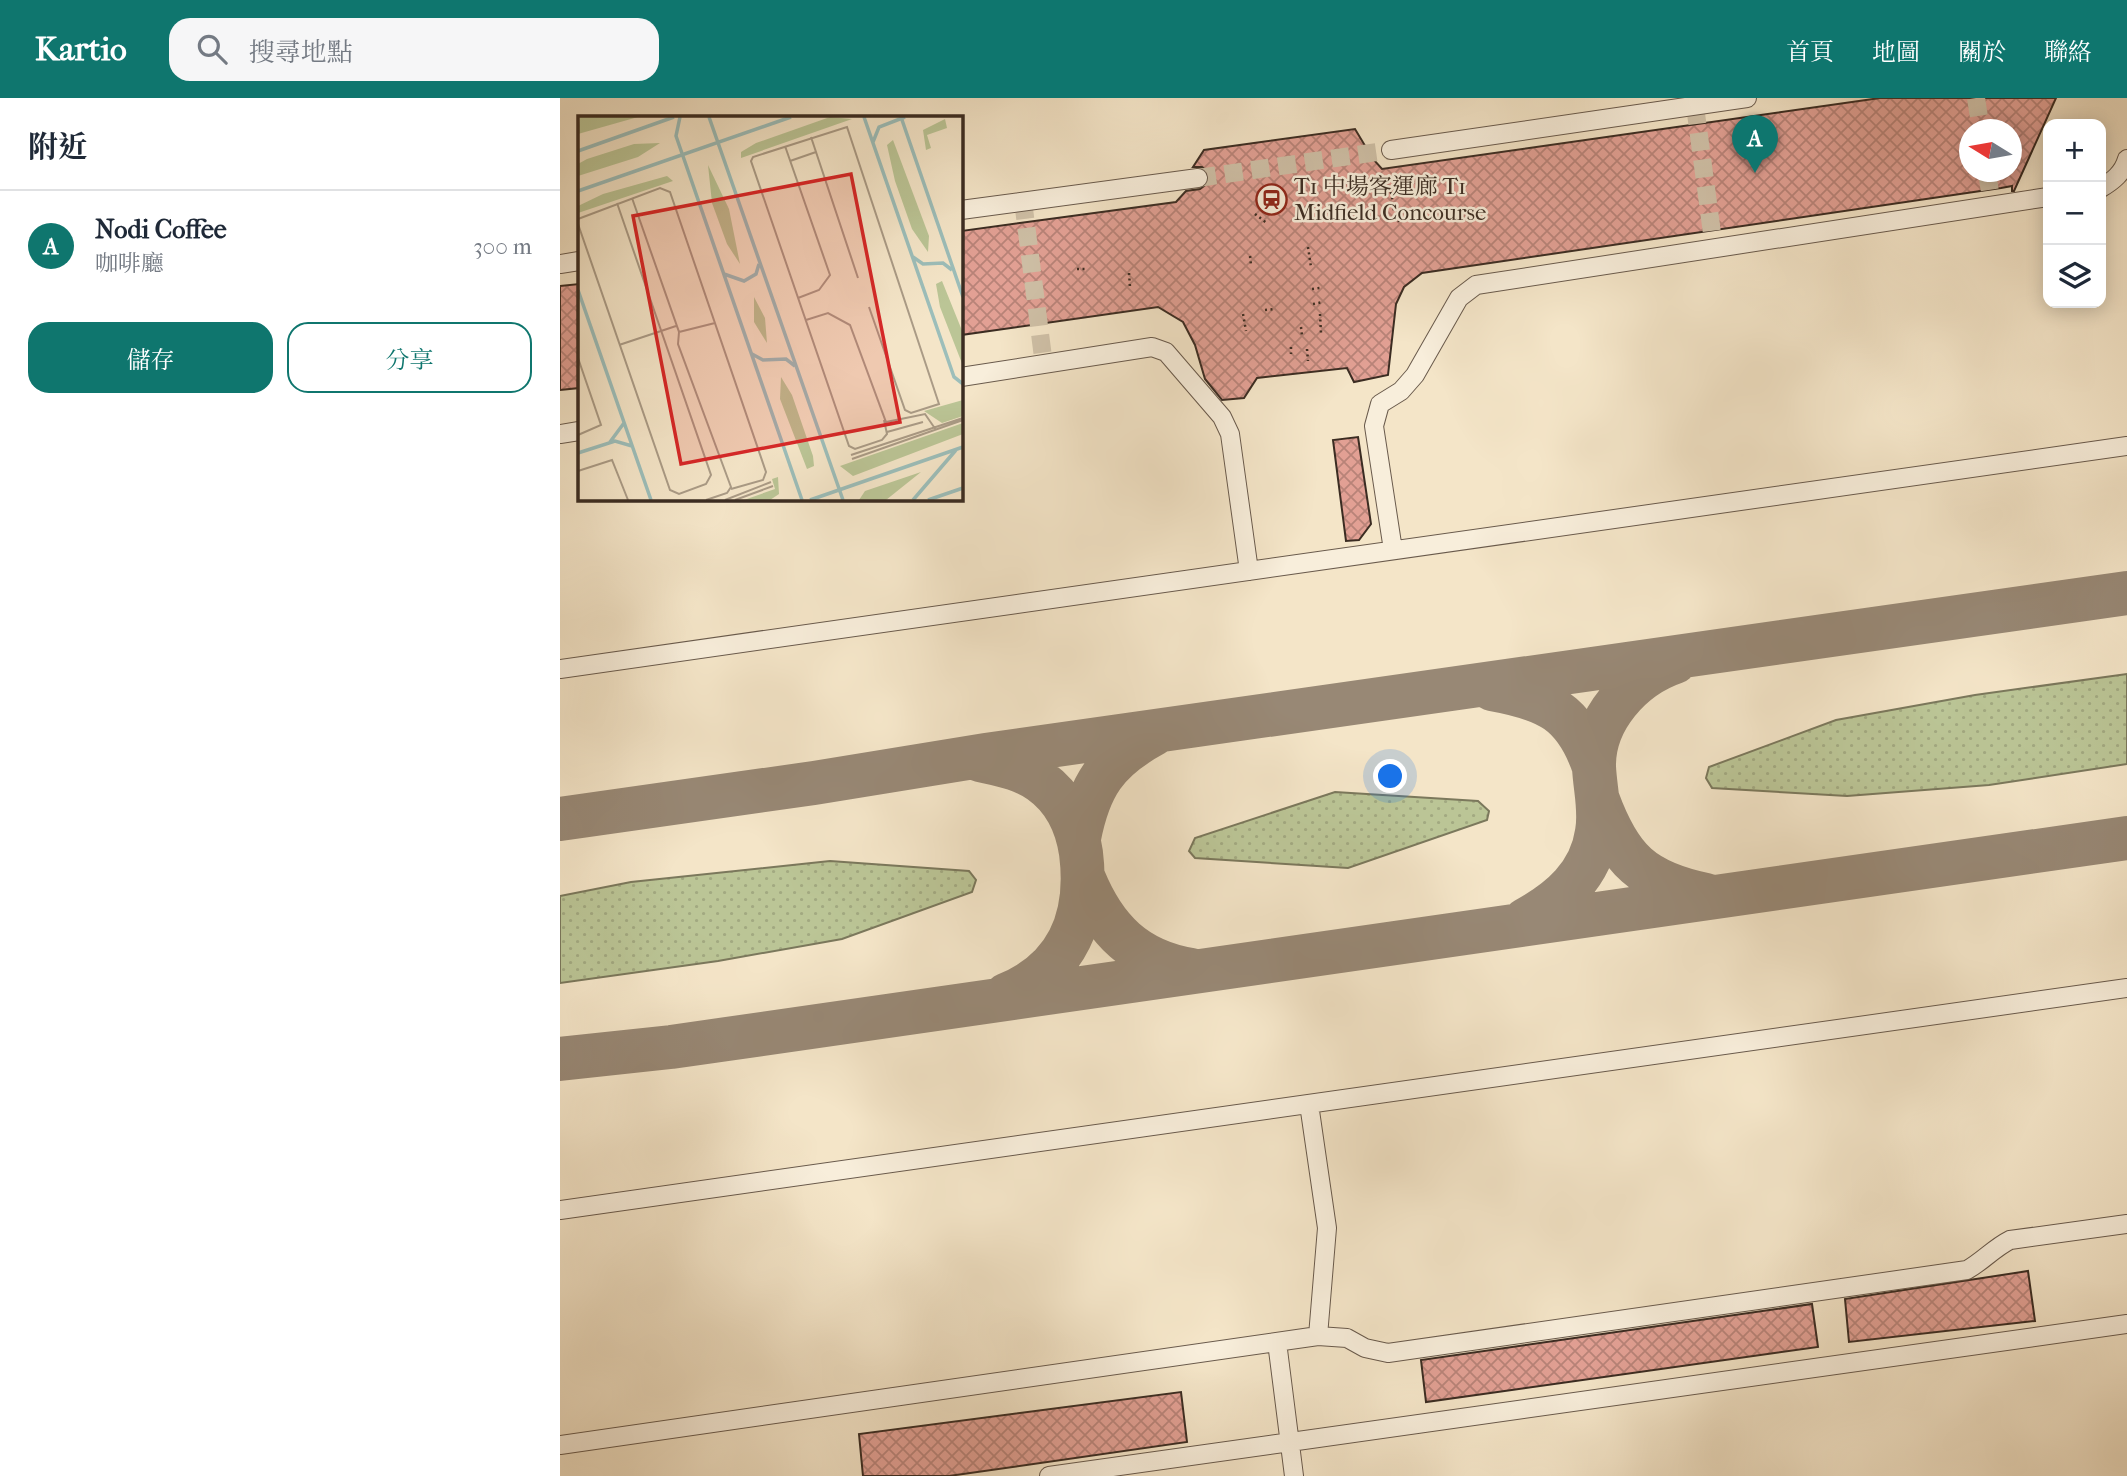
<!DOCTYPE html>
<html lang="zh-TW">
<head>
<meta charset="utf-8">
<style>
  :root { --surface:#fff; --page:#f6f6f7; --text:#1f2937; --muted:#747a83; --line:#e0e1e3; --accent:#0f766e }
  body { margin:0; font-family:"IM FELL French Canon","Noto Serif TC",serif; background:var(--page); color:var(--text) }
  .controls { position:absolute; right:21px; top:21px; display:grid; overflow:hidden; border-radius:14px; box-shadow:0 4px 18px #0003 }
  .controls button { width:63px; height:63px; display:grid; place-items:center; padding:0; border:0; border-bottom:2px solid var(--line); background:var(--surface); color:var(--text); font:35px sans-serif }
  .compass { position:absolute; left:1399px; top:21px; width:63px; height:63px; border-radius:50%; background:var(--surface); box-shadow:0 4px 18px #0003; rotate:281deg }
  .you { position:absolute; left:831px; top:679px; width:24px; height:24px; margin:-18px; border:5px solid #fff; border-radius:50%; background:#1a73e8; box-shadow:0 0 0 10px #1a73e833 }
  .badge { display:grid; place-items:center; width:46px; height:46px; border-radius:50%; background:var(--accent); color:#fff; font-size:23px; font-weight:700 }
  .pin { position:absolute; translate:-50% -58px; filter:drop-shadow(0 2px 4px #0008) }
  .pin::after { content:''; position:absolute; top:37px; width:24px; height:21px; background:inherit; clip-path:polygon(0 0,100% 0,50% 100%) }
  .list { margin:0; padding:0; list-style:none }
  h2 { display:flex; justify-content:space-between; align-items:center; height:91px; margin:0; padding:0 28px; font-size:30px }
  h2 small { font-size:23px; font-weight:400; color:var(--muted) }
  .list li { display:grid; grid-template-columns:46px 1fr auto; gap:21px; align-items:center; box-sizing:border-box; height:112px; padding:0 28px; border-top:2px solid var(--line) }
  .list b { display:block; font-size:26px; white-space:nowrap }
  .list p { margin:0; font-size:23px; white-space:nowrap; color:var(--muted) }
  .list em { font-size:23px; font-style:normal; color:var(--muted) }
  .actions { display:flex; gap:14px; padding:21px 28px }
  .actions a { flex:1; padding:16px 0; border:2px solid var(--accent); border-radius:21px; text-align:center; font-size:24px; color:var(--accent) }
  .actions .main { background:var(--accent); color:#fff }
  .icon { flex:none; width:38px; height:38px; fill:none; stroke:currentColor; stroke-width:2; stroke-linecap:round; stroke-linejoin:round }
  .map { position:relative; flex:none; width:1567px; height:1378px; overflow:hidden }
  header { display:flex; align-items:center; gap:42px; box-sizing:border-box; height:98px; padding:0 35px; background:var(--accent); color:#fff }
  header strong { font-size:33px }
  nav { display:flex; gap:38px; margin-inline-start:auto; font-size:24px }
  .search { width:490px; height:63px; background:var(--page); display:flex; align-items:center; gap:18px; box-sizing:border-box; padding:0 24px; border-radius:21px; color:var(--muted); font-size:26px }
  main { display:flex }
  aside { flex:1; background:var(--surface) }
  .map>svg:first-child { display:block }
</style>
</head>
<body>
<header>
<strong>Kartio</strong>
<div class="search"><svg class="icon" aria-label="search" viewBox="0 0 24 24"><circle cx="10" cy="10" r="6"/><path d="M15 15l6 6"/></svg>搜尋地點</div>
<nav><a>首頁</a><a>地圖</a><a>關於</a><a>聯絡</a></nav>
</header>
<main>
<aside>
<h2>附近<small></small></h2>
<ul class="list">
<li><span class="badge">A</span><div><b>Nodi Coffee</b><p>咖啡廳</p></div><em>300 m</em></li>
</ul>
<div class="actions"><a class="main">儲存</a><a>分享</a></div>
</aside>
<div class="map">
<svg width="1567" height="1378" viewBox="0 0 1567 1378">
  <defs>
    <pattern id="grass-dots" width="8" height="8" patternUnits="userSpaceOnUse" patternTransform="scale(1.75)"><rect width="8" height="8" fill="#bbc596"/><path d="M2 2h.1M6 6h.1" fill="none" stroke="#a2a981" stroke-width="1.8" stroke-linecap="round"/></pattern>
    <pattern id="building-cross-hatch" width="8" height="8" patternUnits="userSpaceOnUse" patternTransform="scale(1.75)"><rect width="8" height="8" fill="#e2a094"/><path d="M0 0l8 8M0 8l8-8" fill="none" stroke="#b88378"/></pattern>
  </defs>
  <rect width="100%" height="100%" fill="#f4e5c8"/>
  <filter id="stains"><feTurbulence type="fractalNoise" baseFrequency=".00286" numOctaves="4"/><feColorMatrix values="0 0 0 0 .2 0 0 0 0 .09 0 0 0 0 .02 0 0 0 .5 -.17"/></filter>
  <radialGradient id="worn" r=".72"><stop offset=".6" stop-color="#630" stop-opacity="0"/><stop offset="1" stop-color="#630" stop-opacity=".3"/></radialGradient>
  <path fill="url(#grass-dots)" stroke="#7b785c" stroke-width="2" d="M 1567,576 L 1567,666 L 1429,687 L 1287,698 L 1152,690 L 1146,680 L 1149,669 L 1276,622 L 1415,597 Z
    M 775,694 L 918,703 L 929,713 L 927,722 L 788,770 L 635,760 L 629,753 L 635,740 Z
    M 270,763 L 409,773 L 416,782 L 412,794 L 282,841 L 158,863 L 0,885 L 0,798 L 71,784 Z"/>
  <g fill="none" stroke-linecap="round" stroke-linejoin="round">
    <path stroke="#988875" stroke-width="44" d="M 932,591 C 988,601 1015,614 1034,669
      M 420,662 C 442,667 461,670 480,683 C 504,700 517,727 521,755 C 529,819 508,872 446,897
      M 1038,702 C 1060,762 1083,784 1146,797
      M 0,721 L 254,685 L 426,657 L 1567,495
      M 519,740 C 529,688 546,662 594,636
      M 524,781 C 545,832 576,863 631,872
      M 965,822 C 1000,803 1031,777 1037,734 C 1041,712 1035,691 1034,669 C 1033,622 1071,579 1115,564
      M 0,961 L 111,949 L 1567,740"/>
  </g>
  <path fill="url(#building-cross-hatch)" stroke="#3b2c22" stroke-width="2" fill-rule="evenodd" d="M 1320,0 L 1496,0 L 1454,93 L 1452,93 L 1452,88 L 1441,90 L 862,175 L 844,189 L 836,206 L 828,277 L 794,284 L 787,270 L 697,280 L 684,300 L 662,302 L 645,281 L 635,247 L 623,224 L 598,209 L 401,237 L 401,133 L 616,104 L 626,93 L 640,91 L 648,85 L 649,78 L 647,73 L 642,69 L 633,69 L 644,52 L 795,31 L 813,61 L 822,71 ZM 1410,32 L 1452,32 L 1452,74 L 1410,74 Z
    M 19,186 L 19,290 L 0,292 L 0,188 Z
    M 798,339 L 811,426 L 799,442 L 786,443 L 773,342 Z
    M 1468,1173 L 1475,1223 L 1289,1244 L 1285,1201 Z
    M 1252,1206 L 1258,1249 L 866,1304 L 861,1262 Z
    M 621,1294 L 627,1344 L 389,1378 L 303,1378 L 299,1336 Z"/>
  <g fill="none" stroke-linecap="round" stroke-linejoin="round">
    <path stroke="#cfc0a7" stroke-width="18" stroke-dasharray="18 9" stroke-linecap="butt" d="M 1416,0 L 1421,32
      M 1135,8 L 1154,150
      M 1427,74 L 1432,107
      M 638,80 L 831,52
      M 463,103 L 484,267"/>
    <defs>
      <path id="minor" d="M 831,52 L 1187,0
        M 1541,90 C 1553,83 1563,75 1567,61
        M 401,112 L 638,80
        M 0,166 L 19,163
        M 401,279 L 592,249 L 606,254 L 662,319 L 670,336 L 689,473
        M 0,336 L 19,333
        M 833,452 L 814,328 L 820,306 L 841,293 L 855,277 L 899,200 L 916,187 L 1488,99
        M 0,571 L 1567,348
        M 749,1006 L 767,1130 L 758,1238
        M 0,1112 L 1567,890
        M 717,1244 L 734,1378
        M 0,1347 L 758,1238 L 787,1240 L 805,1250 L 828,1255 L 1407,1172 C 1423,1163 1434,1150 1450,1142 L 1567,1126
        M 489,1378 L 1567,1226"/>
    </defs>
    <use href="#minor" stroke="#695a4c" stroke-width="20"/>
    <path stroke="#3b2c22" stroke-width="2.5" stroke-dasharray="2 3.5" stroke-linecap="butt" d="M 831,94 L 834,113
      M 837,112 L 839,124
      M 695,116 L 708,126
      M 741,124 L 749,106
      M 748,149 L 751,169
      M 690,158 L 691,167
      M 517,171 L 528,171
      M 569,175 L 570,189
      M 752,191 L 760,190
      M 753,206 L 763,204
      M 705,212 L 716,211
      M 683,216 L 686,233
      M 760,216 L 761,235
      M 741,229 L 742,238
      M 731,249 L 731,256
      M 747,251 L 748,263"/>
    <use href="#minor" stroke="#f8eedb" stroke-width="18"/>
  </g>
  <defs>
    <symbol id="station-ring" viewBox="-11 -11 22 22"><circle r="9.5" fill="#f8eedb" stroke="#8f2418" stroke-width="1.5"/><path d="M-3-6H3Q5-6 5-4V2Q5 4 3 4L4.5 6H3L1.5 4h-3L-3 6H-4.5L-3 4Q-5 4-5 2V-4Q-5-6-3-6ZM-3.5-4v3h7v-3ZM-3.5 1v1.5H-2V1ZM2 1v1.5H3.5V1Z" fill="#8f2418"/></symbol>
  </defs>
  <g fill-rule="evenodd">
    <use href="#station-ring" x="694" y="84" width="35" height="35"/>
  </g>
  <g text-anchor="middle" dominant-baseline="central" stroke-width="5" stroke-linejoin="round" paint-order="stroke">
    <g font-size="23" fill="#3b2c22" stroke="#f8eedb" text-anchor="start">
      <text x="734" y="88">T1 中場客運廊 T1<tspan x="734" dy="26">Midfield Concourse</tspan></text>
    </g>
  </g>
  <g transform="translate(18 18)">
    <rect width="385" height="385" fill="#f4e5c8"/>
    <path d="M 2,1 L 60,1 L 0,18 ZM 252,1 L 274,3 L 163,42 L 163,36 L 178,27 ZM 367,3 L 369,12 L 349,19 L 353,32 L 348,34 L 345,14 ZM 315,24 L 351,120 L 350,136 L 334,113 L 317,65 L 309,29 ZM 82,27 L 60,41 L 0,60 L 0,48 L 9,43 L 56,28 ZM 130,49 L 151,93 L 162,148 L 149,128 L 134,87 ZM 89,60 L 95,65 L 0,97 L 0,90 L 25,78 ZM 364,165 L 385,217 L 385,250 L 362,191 L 358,168 ZM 176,181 L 187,202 L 189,227 L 176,206 ZM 203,261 L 214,279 L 235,340 L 236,350 L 229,353 L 202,283 ZM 385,284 L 385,300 L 364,307 L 346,295 ZM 385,307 L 385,318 L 275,360 L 262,350 ZM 343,356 L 308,384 L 281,384 L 287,375 ZM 200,361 L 201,378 L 192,384 L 166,384 L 197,373 L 194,363 Z" fill="#bbc596"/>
    <path fill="none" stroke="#9cbeba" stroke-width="3.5" d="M 102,1 L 98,20 L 224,384M 131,1 L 265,384M 286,1 L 376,261 L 385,268M 323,1 L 385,181M 295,26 L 301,11 L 327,1M 0,35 L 96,1M 0,75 L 213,1M 335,141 L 345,148 L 365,147 L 374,154M 146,158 L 166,165 L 178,158 L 181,148M 0,174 L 73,384M 174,238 L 185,244 L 208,243 L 217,250M 32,326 L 46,307M 0,337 L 37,325 L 54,330M 232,384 L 385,331M 335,384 L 378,334M 350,384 L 385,372"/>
    <path fill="none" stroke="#aa9b86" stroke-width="2" d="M 233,21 L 280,162M 207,30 L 252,159 L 241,174 L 220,182M 212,45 L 238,36M 54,82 L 101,216 L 100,228 L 153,371 L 149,377 L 128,384M 0,103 L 82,72 L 92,76 L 188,356 L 185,364 L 153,373M 0,108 L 92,374 L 101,378 L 128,368 L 133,359 L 39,87M 291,191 L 327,294 L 333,297 L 361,288 L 269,11 L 175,41 L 173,45 L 271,330 L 277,333 L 304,324 L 309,318 L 306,304M 228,204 L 250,197 L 272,209 L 308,306 L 347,298 L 358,314M 101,216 L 137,207M 41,229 L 98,210M 0,242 L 23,309 L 0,319M 309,316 L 345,306M 273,339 L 385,302M 274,343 L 385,304M 0,355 L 34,344 L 50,384M 147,384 L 193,366M 157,384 L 195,370"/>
    <path fill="#d62828" fill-opacity="0.15" stroke="#d62828" stroke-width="3.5" d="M 273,58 L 322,306 L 103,348 L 55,100 Z"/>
    <rect width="385" height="385" fill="none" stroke="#3b2c22" stroke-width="3.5"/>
  </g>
  <rect width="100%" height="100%" filter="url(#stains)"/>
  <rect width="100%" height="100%" fill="url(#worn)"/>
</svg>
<div class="controls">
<button>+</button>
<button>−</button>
<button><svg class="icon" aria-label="layers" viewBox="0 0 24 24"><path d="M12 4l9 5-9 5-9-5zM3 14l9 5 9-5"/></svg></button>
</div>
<svg class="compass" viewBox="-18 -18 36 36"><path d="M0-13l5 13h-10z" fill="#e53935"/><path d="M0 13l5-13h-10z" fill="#747a83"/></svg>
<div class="you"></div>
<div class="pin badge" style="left:1195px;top:75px">A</div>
</div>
</main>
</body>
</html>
